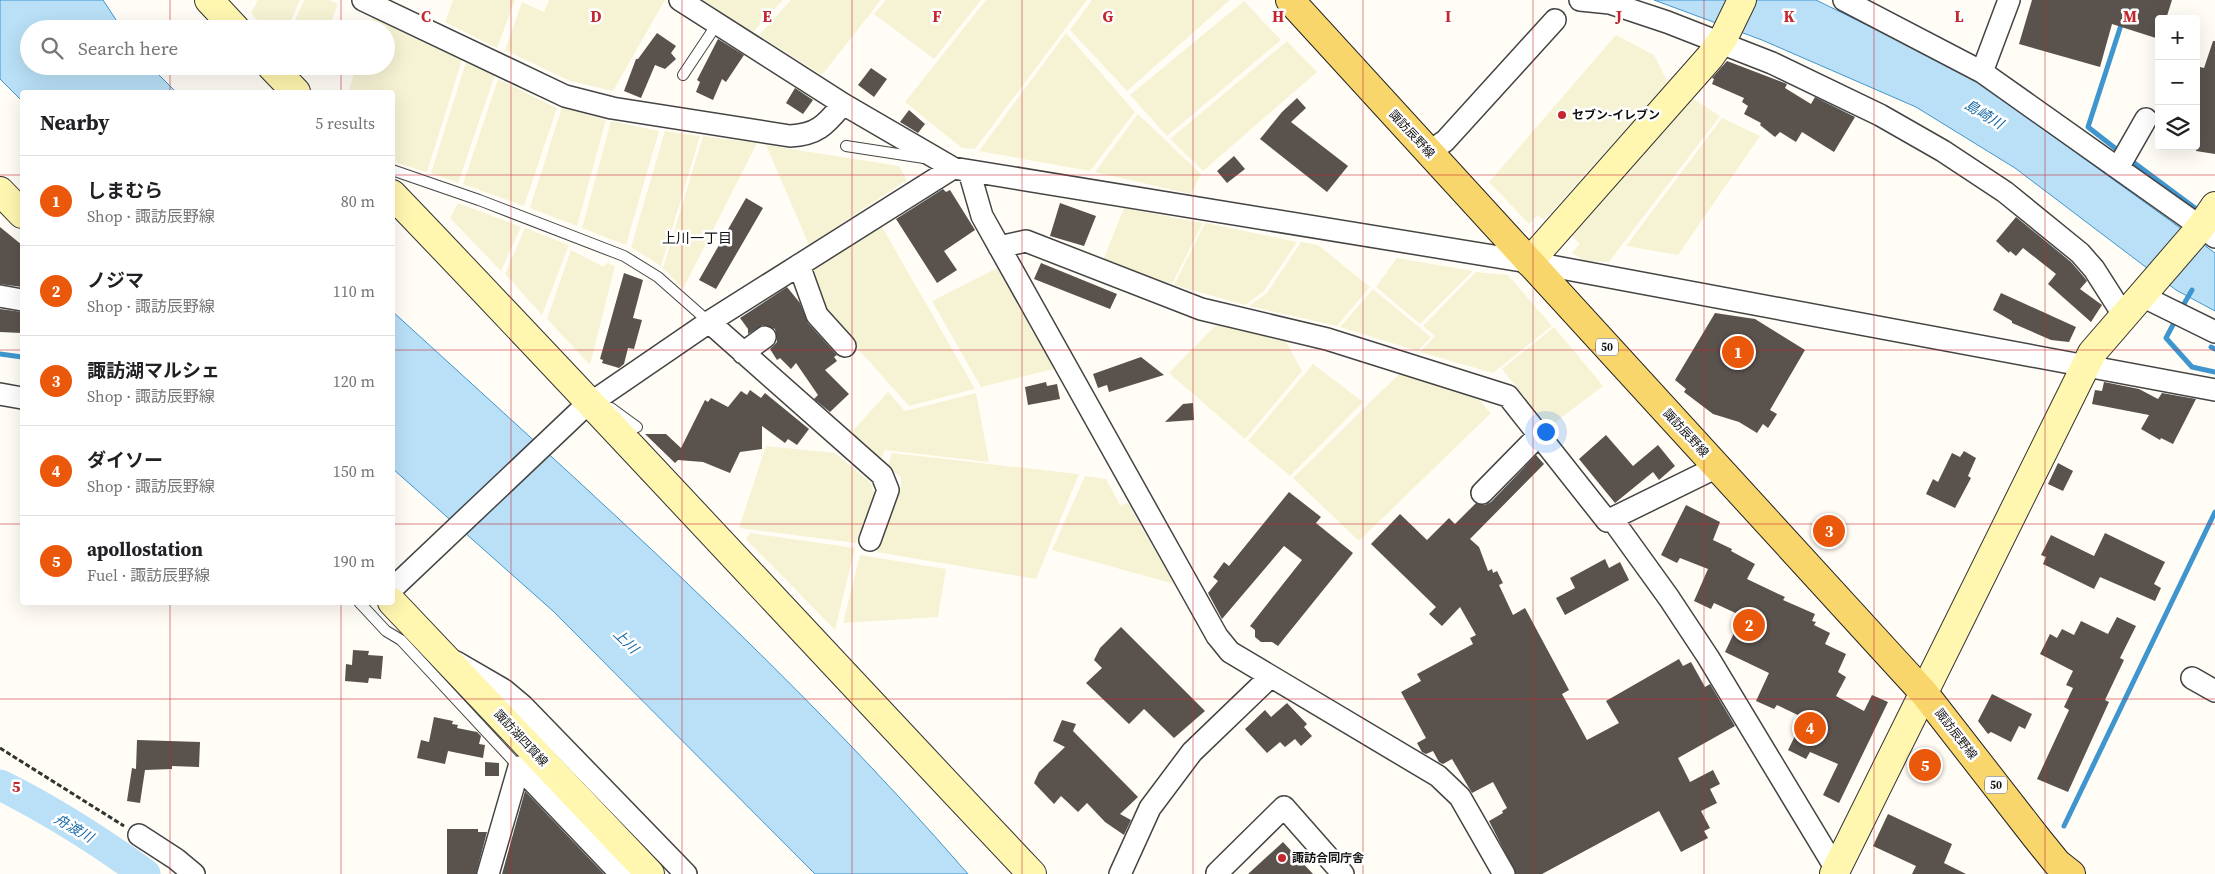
<!DOCTYPE html>
<html lang="en">
<head>
<meta charset="utf-8">
<style>
  :root { --surface:#fff; --page:#f2f2f2; --text:#202124; --muted:#757577; --line:#e0e0e0; --accent:#ea580c }
  body { margin:0; font-family:"Source Serif 4","Noto Sans JP",serif; background:var(--page); color:var(--text) }
  .controls { position:absolute; right:15px; top:15px; display:grid; overflow:hidden; border-radius:5px; box-shadow:0 5px 20px #0002 }
  .controls button { width:45px; height:45px; display:grid; place-items:center; padding:0; border:0; border-bottom:1px solid var(--line); background:var(--surface); color:var(--text); font:25px sans-serif }
  .you { position:absolute; left:1545px; top:431px; width:18px; height:18px; margin:-12px; border:4px solid #fff; border-radius:50%; background:#1a73e8; box-shadow:0 0 0 8px #1a73e833 }
  .badge { display:grid; place-items:center; width:32px; height:32px; border-radius:50%; background:var(--accent); color:#fff; font-size:16px; font-weight:700 }
  .pin { position:absolute; translate:-50% -50%; border:2px solid #fff; box-shadow:0 1px 5px #0006 }
  .list { margin:0; padding:0; list-style:none }
  h2 { display:flex; justify-content:space-between; align-items:center; height:65px; margin:0; padding:0 20px; font-size:21px }
  h2 small { font-size:16px; font-weight:400; color:var(--muted) }
  .list li { display:grid; grid-template-columns:32px 1fr auto; gap:15px; align-items:center; box-sizing:border-box; height:90px; padding:0 20px; border-top:1px solid var(--line) }
  .list b { display:block; font-size:19px; white-space:nowrap }
  .list p { margin:0; font-size:16px; white-space:nowrap; color:var(--muted) }
  .list em { font-size:16px; font-style:normal; color:var(--muted) }
  .icon { flex:none; width:28px; height:28px; fill:none; stroke:currentColor; stroke-width:2; stroke-linecap:round; stroke-linejoin:round }
  .map { position:relative; flex:none; width:2215px; height:874px; overflow:hidden }
  .search { position:absolute; background:var(--surface); box-shadow:0 5px 20px #0002; left:20px; top:20px; width:375px; height:55px; display:flex; align-items:center; gap:12px; box-sizing:border-box; padding:0 18px; border-radius:28px; color:var(--muted); font-size:19px }
  .panel { position:absolute; background:var(--surface); box-shadow:0 5px 20px #0002; left:20px; top:90px; width:375px; height:515px; border-radius:5px }
  .map>svg:first-child { display:block }
</style>
</head>
<body>
<div class="map">
<svg width="2215" height="874" viewBox="0 0 2215 874">
  <rect width="100%" height="100%" fill="#fffdf5"/>
  <path fill="#f6f3d4" d="M 258,0 L 300,0 L 287,29 L 265,29 L 251,13 Z
    M 304,0 L 329,0 L 338,4 L 328,29 L 291,29 Z
    M 453,0 L 515,0 L 497,48 L 445,22 Z
    M 549,0 L 665,0 L 613,91 L 570,81 L 505,50 L 522,2 L 544,12 Z
    M 703,0 L 783,0 L 753,32 Z
    M 791,0 L 881,0 L 822,75 L 759,35 Z
    M 886,0 L 981,0 L 934,59 L 874,14 Z
    M 986,0 L 1087,0 L 975,149 L 962,148 L 905,102 Z
    M 1092,0 L 1230,0 L 1127,91 L 1070,30 Z
    M 1244,1 L 1281,40 L 1167,136 L 1130,95 Z
    M 372,17 L 462,60 L 427,172 L 397,163 L 393,159 L 392,92 L 348,92 L 357,66 L 386,66 L 386,29 L 369,29 Z
    M 1066,33 L 1135,112 L 1090,171 L 979,151 Z
    M 1616,35 L 1654,55 L 1668,83 L 1544,220 L 1538,215 L 1529,224 L 1489,182 Z
    M 1287,41 L 1317,72 L 1203,171 L 1170,139 Z
    M 466,62 L 495,75 L 458,183 L 431,173 Z
    M 498,79 L 557,108 L 524,206 L 463,184 Z
    M 1689,96 L 1720,116 L 1609,262 L 1585,261 L 1572,253 L 1580,244 L 1568,232 Z
    M 562,107 L 606,120 L 577,226 L 530,208 Z
    M 1138,114 L 1201,174 L 1191,194 L 1095,172 Z
    M 1722,118 L 1760,136 L 1678,255 L 1626,246 Z
    M 611,121 L 659,131 L 626,245 L 582,228 Z
    M 665,131 L 700,136 L 661,266 L 631,247 Z
    M 703,136 L 757,143 L 683,289 L 663,268 Z
    M 766,145 L 899,166 L 907,180 L 809,245 Z
    M 458,203 L 521,227 L 501,271 L 450,218 Z
    M 1124,208 L 1203,223 L 1172,284 L 1103,260 Z
    M 1205,223 L 1206,223 L 1297,242 L 1264,291 L 1245,305 L 1174,285 Z
    M 882,227 L 975,389 L 909,406 L 825,312 L 810,271 Z
    M 525,228 L 569,245 L 542,315 L 505,274 Z
    M 1301,242 L 1318,245 L 1370,287 L 1337,326 L 1249,306 L 1267,293 Z
    M 571,250 L 604,267 L 606,263 L 615,266 L 590,365 L 547,319 Z
    M 1397,258 L 1473,271 L 1420,324 L 1376,287 Z
    M 997,268 L 1054,369 L 981,387 L 932,301 Z
    M 1476,272 L 1508,275 L 1552,326 L 1493,373 L 1420,352 L 1435,336 L 1423,326 Z
    M 1373,289 L 1431,337 L 1418,351 L 1340,327 Z
    M 1216,325 L 1285,340 L 1302,371 L 1245,439 L 1169,373 Z
    M 1554,327 L 1603,386 L 1549,427 L 1502,369 Z
    M 1313,364 L 1363,402 L 1290,476 L 1248,441 Z
    M 1400,373 L 1475,396 L 1491,413 L 1359,541 L 1293,478 Z
    M 888,392 L 905,411 L 976,393 L 989,462 L 885,450 L 882,457 L 873,455 L 850,434 Z
    M 766,446 L 835,453 L 871,483 L 875,497 L 856,543 L 739,528 Z
    M 892,453 L 1079,474 L 1036,579 L 877,552 L 901,486 L 901,477 L 887,468 Z
    M 1085,476 L 1106,479 L 1120,505 L 1128,503 L 1174,584 L 1052,550 Z
    M 750,533 L 855,548 L 835,630 L 746,539 Z
    M 860,555 L 946,569 L 938,617 L 843,623 Z"/>
  <path fill="#b9e0f7" stroke="#3f96cf" d="M 0,0 L 103,0 L 122,29 L 29,29 L 29,66 L 150,66 L 176,92 L 22,92 L 22,101 L 0,79 Z
    M 1654,0 L 1816,0 L 1967,74 L 2215,253 L 2215,311 L 2176,290 L 2015,168 L 1916,107 L 1762,40 Z
    M 392,311 C 590,492 792,671 968,874 L 815,874 L 553,611 L 393,469 Z"/>
  <g fill="none" stroke-linecap="round" stroke-linejoin="round">
    <path stroke="#3f96cf" stroke-width="5" d="M 2120,152 L 2088,127 L 2122,22
      M 2129,159 L 2199,211
      M 2181,309 L 2192,290
      M 2176,319 L 2166,338 L 2192,367 L 2215,372
      M 2211,347 L 2215,349
      M 0,354 L 22,357
      M 2064,826 L 2215,512"/>
    <path stroke="#b9e0f7" stroke-width="31" d="M 0,785 C 51,810 99,841 145,874"/>
  </g>
  <path fill="#5a524d" d="M 2032,0 L 2172,0 L 2166,19 L 2159,19 L 2159,39 L 2112,24 L 2100,67 L 2019,44 Z
    M 657,33 L 676,46 L 671,53 L 676,59 L 665,69 L 655,65 L 641,98 L 624,91 L 636,59 L 638,59 Z
    M 718,39 L 744,55 L 726,82 L 722,79 L 713,100 L 696,92 L 700,82 L 697,80 Z
    M 2213,41 L 2215,41 L 2215,154 L 2196,151 L 2196,66 L 2204,68 Z
    M 1727,61 L 1787,84 L 1785,88 L 1811,104 L 1815,97 L 1855,117 L 1834,152 L 1802,132 L 1796,142 L 1780,132 L 1775,137 L 1760,125 L 1761,123 L 1744,114 L 1748,106 L 1742,102 L 1744,98 L 1712,84 L 1714,79 L 1712,78 Z
    M 871,68 L 887,79 L 874,97 L 858,85 Z
    M 795,88 L 813,100 L 803,114 L 786,103 Z
    M 1297,98 L 1306,108 L 1291,122 L 1348,166 L 1327,192 L 1260,139 L 1282,112 Z
    M 909,110 L 925,124 L 918,133 L 900,122 Z
    M 1234,156 L 1245,169 L 1227,183 L 1217,171 Z
    M 943,189 L 946,192 L 950,190 L 975,230 L 944,251 L 957,270 L 937,283 L 896,219 Z
    M 746,198 L 763,208 L 716,289 L 699,280 Z
    M 1060,203 L 1096,216 L 1084,246 L 1050,236 Z
    M 2016,217 L 2071,262 L 2084,277 L 2087,281 L 2080,289 L 2102,305 L 2091,322 L 2048,284 L 2056,274 L 2023,248 L 2016,256 L 2010,251 L 2009,253 L 1996,241 Z
    M 0,227 L 22,245 L 22,287 L 0,284 Z
    M 1041,263 L 1117,294 L 1110,309 L 1034,279 Z
    M 624,273 L 643,280 L 633,318 L 642,320 L 634,349 L 628,348 L 624,364 L 619,368 L 602,363 L 603,360 L 600,359 Z
    M 787,287 L 800,303 L 808,323 L 837,355 L 834,357 L 837,361 L 825,370 L 849,394 L 830,412 L 814,399 L 818,395 L 796,363 L 791,369 L 780,358 L 777,360 L 770,349 L 777,342 L 775,329 L 763,325 L 748,334 L 748,329 L 740,318 Z
    M 2001,293 L 2076,327 L 2069,342 L 2051,340 L 2012,323 L 2012,321 L 1993,310 Z
    M 0,309 L 22,312 L 22,333 L 0,332 Z
    M 1715,313 L 1755,319 L 1805,350 L 1770,410 L 1777,414 L 1768,428 L 1763,424 L 1757,433 L 1739,422 L 1713,414 L 1684,392 L 1686,389 L 1675,380 Z
    M 1141,357 L 1164,375 L 1109,392 L 1107,385 L 1098,388 L 1093,374 Z
    M 1046,382 L 1047,386 L 1057,384 L 1060,399 L 1028,405 L 1025,387 Z
    M 2104,382 L 2139,389 L 2158,399 L 2162,393 L 2196,399 L 2173,444 L 2161,438 L 2160,440 L 2141,429 L 2149,415 L 2092,404 L 2095,390 L 2102,391 Z
    M 750,390 L 761,398 L 765,393 L 809,429 L 797,445 L 788,439 L 785,443 L 762,426 L 762,449 L 740,452 L 730,473 L 703,462 L 678,460 L 675,463 L 645,434 L 666,434 L 681,448 L 705,400 L 708,402 L 711,398 L 728,407 L 741,391 L 747,395 Z
    M 1193,403 L 1194,420 L 1165,422 L 1183,404 Z
    M 1606,435 L 1633,466 L 1658,445 L 1675,466 L 1659,480 L 1653,472 L 1615,503 L 1579,459 Z
    M 1964,451 L 1976,458 L 1968,476 L 1971,478 L 1955,508 L 1926,494 L 1933,479 L 1938,482 L 1952,453 L 1960,457 Z
    M 1536,455 L 1544,464 L 1470,539 L 1479,547 L 1488,571 L 1492,569 L 1493,573 L 1497,571 L 1503,583 L 1499,585 L 1513,615 L 1525,608 L 1569,690 L 1562,694 L 1587,740 L 1619,723 L 1606,701 L 1679,659 L 1683,666 L 1691,662 L 1705,687 L 1710,684 L 1735,726 L 1678,758 L 1690,782 L 1713,770 L 1720,784 L 1710,789 L 1717,803 L 1701,811 L 1710,828 L 1704,831 L 1708,838 L 1681,852 L 1659,811 L 1542,874 L 1516,874 L 1489,821 L 1503,813 L 1502,811 L 1507,808 L 1493,782 L 1472,793 L 1452,759 L 1443,764 L 1439,762 L 1433,751 L 1426,754 L 1422,752 L 1417,743 L 1426,738 L 1401,692 L 1421,681 L 1417,674 L 1473,644 L 1470,638 L 1476,635 L 1460,607 L 1442,626 L 1429,614 L 1436,607 L 1371,544 L 1400,514 L 1427,540 L 1449,518 L 1455,524 L 1476,503 L 1485,505 L 1491,502 Z
    M 2058,463 L 2073,471 L 2063,491 L 2048,484 Z
    M 1289,492 L 1321,517 L 1316,523 L 1353,553 L 1278,646 L 1272,642 L 1261,642 L 1255,637 L 1255,630 L 1250,626 L 1302,560 L 1284,546 L 1222,619 L 1208,593 L 1218,581 L 1213,577 L 1224,562 L 1229,566 Z
    M 1686,505 L 1720,522 L 1713,540 L 1732,549 L 1731,551 L 1755,564 L 1747,579 L 1785,597 L 1783,600 L 1815,614 L 1812,621 L 1816,622 L 1814,625 L 1830,633 L 1825,644 L 1846,654 L 1838,672 L 1846,677 L 1836,696 L 1864,711 L 1872,695 L 1888,702 L 1839,803 L 1823,795 L 1838,764 L 1810,752 L 1806,759 L 1788,750 L 1804,718 L 1777,705 L 1774,709 L 1756,701 L 1769,673 L 1725,652 L 1742,616 L 1714,603 L 1711,609 L 1694,601 L 1708,569 L 1680,558 L 1677,563 L 1661,555 Z
    M 2105,533 L 2165,562 L 2154,584 L 2161,588 L 2155,601 L 2100,577 L 2094,589 L 2043,564 L 2046,557 L 2041,555 L 2051,535 L 2094,556 Z
    M 1605,559 L 1609,568 L 1620,562 L 1629,580 L 1565,615 L 1556,598 L 1575,588 L 1570,578 Z
    M 2117,617 L 2136,626 L 2120,658 L 2124,660 L 2105,700 L 2109,702 L 2068,792 L 2037,779 L 2069,710 L 2064,707 L 2073,688 L 2066,685 L 2073,671 L 2040,654 L 2050,634 L 2057,638 L 2062,629 L 2074,635 L 2081,621 L 2108,634 Z
    M 1121,627 L 1205,711 L 1174,738 L 1144,709 L 1129,724 L 1086,683 L 1102,668 L 1094,660 L 1100,648 Z
    M 353,650 L 369,651 L 368,655 L 383,656 L 381,679 L 369,678 L 368,683 L 345,681 L 346,664 L 352,665 Z
    M 1992,694 L 2032,714 L 2025,729 L 2019,726 L 2011,742 L 1991,732 L 1988,734 L 1978,721 Z
    M 1287,703 L 1307,724 L 1304,727 L 1312,736 L 1301,746 L 1295,739 L 1285,747 L 1280,742 L 1267,753 L 1245,729 L 1265,710 L 1271,717 Z
    M 434,717 L 453,721 L 452,724 L 458,725 L 457,728 L 477,732 L 481,736 L 479,744 L 485,745 L 483,758 L 448,751 L 445,764 L 417,758 L 421,740 L 429,742 Z
    M 1062,720 L 1076,724 L 1073,731 L 1138,797 L 1120,814 L 1131,820 L 1124,835 L 1105,822 L 1087,803 L 1078,812 L 1061,796 L 1054,804 L 1034,783 L 1039,772 L 1065,747 L 1053,741 Z
    M 137,740 L 200,742 L 199,767 L 172,766 L 172,769 L 145,770 L 140,803 L 127,801 L 132,768 L 136,769 Z
    M 485,762 L 499,763 L 499,776 L 485,776 Z
    M 525,791 L 604,874 L 502,874 Z
    M 1888,814 L 1952,844 L 1944,863 L 1966,874 L 1912,874 L 1916,866 L 1873,846 Z
    M 447,829 L 478,829 L 478,832 L 487,832 L 476,874 L 447,874 Z
    M 1283,842 L 1313,874 L 1248,874 Z"/>
  <g fill="none" stroke-linecap="round" stroke-linejoin="round">
    <defs>
      <path id="lane" d="M 683,75 L 717,24
        M 846,146 L 924,158
        M 392,170 L 479,200 L 624,256 L 658,277 L 709,322
        M 611,408 L 637,427
        M 359,602 L 386,631 L 401,640 L 519,767"/>
      <path id="street" d="M 363,0 L 565,96 L 612,108 L 790,136 C 818,135 826,124 843,104
        M 680,0 L 843,104 L 953,168 L 1529,262 L 2215,390
        M 1580,0 L 1610,3 L 1667,22 L 1772,63 L 1880,115 L 1943,151 L 2005,192 L 2080,253 L 2094,269 L 2124,316
        M 1844,0 L 1982,72 L 2215,237
        M 1982,72 L 2009,0
        M 1429,152 L 1445,141 L 1555,20
        M 2118,168 L 2146,119
        M 969,171 L 982,216 L 1217,636 L 1230,652 L 1438,776 L 1460,797 L 1504,874
        M 999,247 L 1026,241 L 1201,309 L 1327,339 L 1508,396 L 1607,521 L 1717,467
        M 799,265 L 817,315 L 845,346
        M 0,296 L 22,300
        M 2142,296 L 2215,332
        M 709,322 L 882,475 L 888,490 L 870,540
        M 743,353 L 765,337
        M 0,394 L 22,398
        M 1482,493 L 1539,435
        M 1612,519 L 1669,598 L 1708,657 L 1836,869
        M 392,589 L 582,409 L 709,322 L 953,168
        M 456,662 L 504,690 L 523,706 L 686,874
        M 2192,678 L 2215,691
        M 139,835 L 176,859 L 194,874
        M 1217,873 L 1284,807 L 1343,874
        M 488,874 L 519,767 L 621,874
        M 1120,874 L 1150,808 L 1192,752 L 1270,677"/>
      <path id="secondary" d="M 209,0 L 236,29
        M 271,66 L 296,92
        M 0,191 L 22,214
        M 392,194 C 608,419 818,648 1032,874
        M 1529,262 L 1710,57 L 1724,37 L 1742,0
        M 392,602 L 650,874
        M 1834,874 L 2092,353 L 2200,228 L 2215,206"/>
      <path id="primary" d="M 1290,0 L 1924,693 L 2036,837 L 2057,863 L 2071,874"/>
    </defs>
    <use href="#lane" stroke="#444" stroke-width="12"/>
    <use href="#street" stroke="#444" stroke-width="24"/>
    <use href="#secondary" stroke="#333" stroke-width="30"/>
    <use href="#primary" stroke="#222" stroke-width="30"/>
    <path stroke="#333" stroke-width="3" stroke-dasharray="5 2.5" stroke-linecap="butt" d="M 0,748 L 124,826"/>
    <use href="#lane" stroke="#fff" stroke-width="10"/>
    <use href="#street" stroke="#fff" stroke-width="21"/>
    <use href="#secondary" stroke="#fff6b0" stroke-width="28"/>
    <use href="#primary" stroke="#f9d66b" stroke-width="28"/>
  </g>
  <path fill="none" stroke="#c4262e" stroke-width="1" stroke-opacity="0.55" d="M 170,0 L 170,29M 341,0 L 341,29M 511,0 L 511,874M 682,0 L 682,874M 852,0 L 852,874M 1022,0 L 1022,874M 1193,0 L 1193,874M 1363,0 L 1363,874M 1533,0 L 1533,874M 1704,0 L 1704,874M 1874,0 L 1874,874M 2045,0 L 2045,874M 170,66 L 170,92M 341,66 L 341,92M 0,175 L 22,175M 392,175 L 2215,175M 0,350 L 22,350M 392,350 L 2215,350M 0,524 L 22,524M 392,524 L 2215,524M 170,602 L 170,874M 341,602 L 341,874M 0,699 L 2215,699"/>
  <g fill="#c4262e" stroke="#fff" stroke-width="2">
    <circle cx="1562" cy="115" r="5"/>
    <circle cx="1282" cy="858" r="5"/>
  </g>
  <g text-anchor="middle" dominant-baseline="central" stroke-width="5" stroke-linejoin="round" paint-order="stroke">
    <g fill="#fff" stroke="#585858" stroke-width="1">
      <rect x="1596" y="338.5" width="22" height="17" rx="4"/>
      <rect x="1985" y="776.5" width="22" height="17" rx="4"/>
    </g>
    <g font-size="11" font-weight="bold" fill="#111">
      <text x="1607" y="347">50</text>
      <text x="1996" y="785">50</text>
    </g>
    <g font-size="12" font-weight="bold" fill="#111" stroke="#fff" text-anchor="start">
      <text x="1572" y="115">セブン-イレブン</text>
      <text x="1292" y="858">諏訪合同庁舎</text>
    </g>
    <g font-size="12" fill="#111" stroke="#fff">
      <text transform="translate(1412 134) rotate(47)">諏訪辰野線</text>
      <text transform="translate(1686 433) rotate(47)">諏訪辰野線</text>
      <text transform="translate(1956 734) rotate(52)">諏訪辰野線</text>
      <text transform="translate(521 738) rotate(47)">諏訪湖四賀線</text>
    </g>
    <g font-size="14" font-style="italic" fill="#1768a6" stroke="#fff">
      <text transform="translate(1984 114) rotate(31)">島崎川</text>
      <text transform="translate(626 641) rotate(44)">上川</text>
      <text transform="translate(74 828) rotate(30)">舟渡川</text>
    </g>
    <g font-size="14" fill="#111" stroke="#fff">
      <text x="697" y="238">上川一丁目</text>
    </g>
  </g>
  <g font-size="16" text-anchor="middle" font-weight="bold" fill="#c4262e" stroke="#fff" stroke-width="5" stroke-linejoin="round" paint-order="stroke">
    <text x="426" y="22">C</text>
    <text x="596" y="22">D</text>
    <text x="767" y="22">E</text>
    <text x="937" y="22">F</text>
    <text x="1108" y="22">G</text>
    <text x="1278" y="22">H</text>
    <text x="1448" y="22">I</text>
    <text x="1619" y="22">J</text>
    <text x="1789" y="22">K</text>
    <text x="1959" y="22">L</text>
    <text x="2130" y="22">M</text>
    <text x="16" y="792">5</text>
  </g>
</svg>
<div class="controls">
<button>+</button>
<button>−</button>
<button><svg class="icon" aria-label="layers" viewBox="0 0 24 24"><path d="M12 4l9 5-9 5-9-5zM3 14l9 5 9-5"/></svg></button>
</div>
<div class="you"></div>
<div class="pin badge" style="left:1738px;top:352px">1</div>
<div class="pin badge" style="left:1749px;top:625px">2</div>
<div class="pin badge" style="left:1829px;top:531px">3</div>
<div class="pin badge" style="left:1810px;top:728px">4</div>
<div class="pin badge" style="left:1925px;top:765px">5</div>
<div class="search"><svg class="icon" aria-label="search" viewBox="0 0 24 24"><circle cx="10" cy="10" r="6"/><path d="M15 15l6 6"/></svg>Search here</div>
<section class="panel">
<h2>Nearby<small>5 results</small></h2>
<ul class="list">
<li><span class="badge">1</span><div><b>しまむら</b><p>Shop · 諏訪辰野線</p></div><em>80 m</em></li>
<li><span class="badge">2</span><div><b>ノジマ</b><p>Shop · 諏訪辰野線</p></div><em>110 m</em></li>
<li><span class="badge">3</span><div><b>諏訪湖マルシェ</b><p>Shop · 諏訪辰野線</p></div><em>120 m</em></li>
<li><span class="badge">4</span><div><b>ダイソー</b><p>Shop · 諏訪辰野線</p></div><em>150 m</em></li>
<li><span class="badge">5</span><div><b>apollostation</b><p>Fuel · 諏訪辰野線</p></div><em>190 m</em></li>
</ul>
</section>
</div>
</body>
</html>
